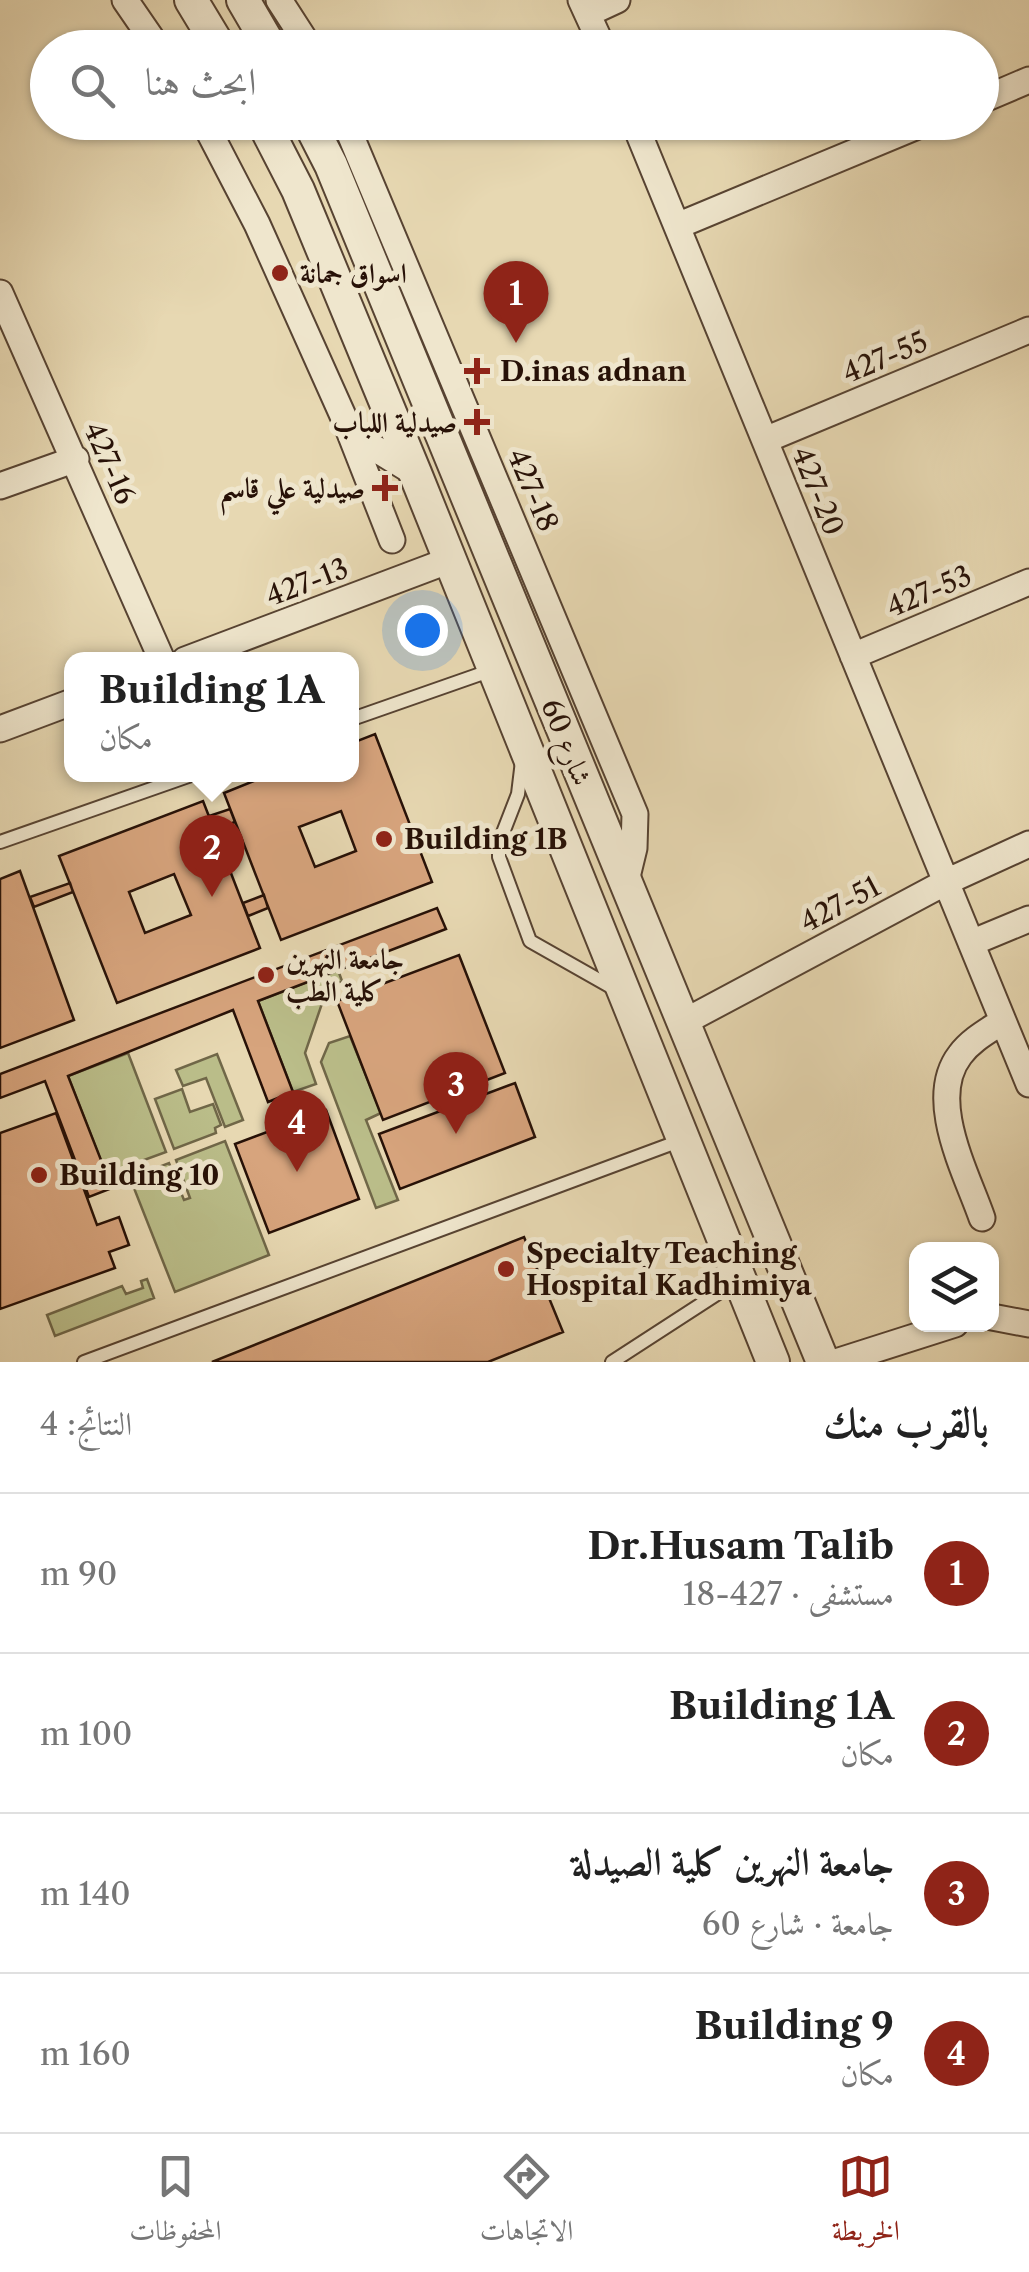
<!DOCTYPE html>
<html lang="ar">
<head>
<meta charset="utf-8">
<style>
  :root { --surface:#fff; --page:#f2f2f2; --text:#222; --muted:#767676; --line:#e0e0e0; --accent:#8f2418 }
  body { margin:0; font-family:"Libre Caslon Text",Amiri,serif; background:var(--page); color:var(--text); direction:rtl }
  .controls { position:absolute; right:30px; bottom:30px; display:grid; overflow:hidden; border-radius:20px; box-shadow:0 2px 8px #0004 }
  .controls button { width:90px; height:90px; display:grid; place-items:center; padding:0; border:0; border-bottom:2px solid var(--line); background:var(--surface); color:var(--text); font:50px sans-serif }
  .you { position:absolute; left:422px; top:630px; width:35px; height:35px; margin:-25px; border:8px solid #fff; border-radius:50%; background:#1a73e8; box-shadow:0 0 0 15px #1a73e833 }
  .badge { display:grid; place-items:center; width:65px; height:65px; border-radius:50%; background:var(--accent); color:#fff; font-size:32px; font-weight:700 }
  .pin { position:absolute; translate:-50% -82px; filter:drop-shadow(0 2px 5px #0008) }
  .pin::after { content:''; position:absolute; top:52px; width:35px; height:30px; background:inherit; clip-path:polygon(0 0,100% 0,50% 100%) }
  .popup { position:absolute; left:64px; top:652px; width:295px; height:130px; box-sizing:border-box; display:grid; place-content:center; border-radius:20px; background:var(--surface); filter:drop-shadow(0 2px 8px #0005); font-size:32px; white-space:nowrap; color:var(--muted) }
  .popup b { font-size:38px; color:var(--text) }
  .popup::after { content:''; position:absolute; left:50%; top:100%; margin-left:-20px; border:20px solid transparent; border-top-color:var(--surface) }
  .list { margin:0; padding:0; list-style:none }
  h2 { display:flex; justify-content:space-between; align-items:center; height:130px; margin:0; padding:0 40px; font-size:42px }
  h2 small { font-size:32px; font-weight:400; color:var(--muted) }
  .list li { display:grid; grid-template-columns:65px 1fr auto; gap:30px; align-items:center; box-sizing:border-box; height:160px; padding:0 40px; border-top:2px solid var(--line) }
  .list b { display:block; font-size:38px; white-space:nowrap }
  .list p { margin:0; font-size:32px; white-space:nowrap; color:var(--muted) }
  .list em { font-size:32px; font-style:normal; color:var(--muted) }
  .icon { flex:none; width:55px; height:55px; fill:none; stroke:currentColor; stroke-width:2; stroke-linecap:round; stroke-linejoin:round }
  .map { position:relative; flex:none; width:1029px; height:1362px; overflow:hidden; direction:ltr }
  .search { position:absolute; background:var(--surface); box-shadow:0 2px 8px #0004; left:30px; right:30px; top:30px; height:110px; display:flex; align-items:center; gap:25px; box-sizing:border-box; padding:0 35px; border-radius:55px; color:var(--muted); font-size:38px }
  .sheet { height:770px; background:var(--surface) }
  nav { display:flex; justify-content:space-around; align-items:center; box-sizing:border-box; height:140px; border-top:2px solid var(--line); background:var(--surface); font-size:28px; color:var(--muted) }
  nav a { display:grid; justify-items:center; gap:5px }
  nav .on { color:var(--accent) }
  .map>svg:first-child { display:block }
</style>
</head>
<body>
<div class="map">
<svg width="1029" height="1362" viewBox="0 0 1029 1362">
  <rect width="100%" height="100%" fill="#e7d8b2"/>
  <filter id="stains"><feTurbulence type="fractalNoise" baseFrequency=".002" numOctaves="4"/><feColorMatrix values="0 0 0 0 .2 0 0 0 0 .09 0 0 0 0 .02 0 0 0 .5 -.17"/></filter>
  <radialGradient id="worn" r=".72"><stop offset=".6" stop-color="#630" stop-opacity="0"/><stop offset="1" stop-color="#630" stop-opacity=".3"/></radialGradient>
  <path fill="#babd89" stroke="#706748" stroke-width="2.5" d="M 338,970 L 342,981 L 328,986 L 305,1053 L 316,1084 L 293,1092 L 258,1001 Z
    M 350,1036 L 381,1113 L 366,1120 L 398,1200 L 376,1208 L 321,1062 L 329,1043 Z
    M 128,1053 L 166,1152 L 106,1174 L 68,1076 Z
    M 217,1054 L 243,1120 L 225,1127 L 206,1078 L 183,1086 L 176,1070 Z
    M 182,1089 L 190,1112 L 213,1104 L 221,1125 L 215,1128 L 216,1133 L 174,1149 L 155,1099 Z
    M 225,1141 L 269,1255 L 175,1292 L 130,1178 L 169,1163 L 184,1200 L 190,1198 L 176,1160 Z
    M 147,1279 L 154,1298 L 55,1336 L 47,1315 L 122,1286 L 126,1294 L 143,1288 L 141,1281 Z"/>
  <path fill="#d7a47d" stroke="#271107" stroke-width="2.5" fill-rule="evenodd" d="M 375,734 L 432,882 L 281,940 L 224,793 L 271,774 L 352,774 L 352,743 ZM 341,811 L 356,851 L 315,867 L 299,827 Z
    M 203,801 L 260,948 L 117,1003 L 59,856 ZM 174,874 L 191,915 L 145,933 L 129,892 Z
    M 230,809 L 235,822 L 214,830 L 209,816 Z
    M 20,871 L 74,1020 L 0,1048 L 0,879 Z
    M 70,883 L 73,892 L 34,907 L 30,897 Z
    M 264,895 L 268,908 L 248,916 L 243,903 Z
    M 437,908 L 446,929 L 258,1001 L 293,1092 L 268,1102 L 233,1010 L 68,1076 L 112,1188 L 89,1197 L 45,1081 L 0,1098 L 0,1074 Z
    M 459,955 L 505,1073 L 383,1120 L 337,1001 Z
    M 515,1083 L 535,1137 L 400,1189 L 379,1134 Z
    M 326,1110 L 359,1199 L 269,1233 L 235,1144 Z
    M 56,1113 L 97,1225 L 119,1217 L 129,1245 L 109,1252 L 115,1268 L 0,1309 L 0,1133 Z
    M 524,1237 L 563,1332 L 488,1362 L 212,1362 Z"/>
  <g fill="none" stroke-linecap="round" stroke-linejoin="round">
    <defs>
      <path id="service" d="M 352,719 L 492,670
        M 522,761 L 518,794 L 499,843 L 499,857 L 530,941 L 613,988
        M 0,842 L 194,774
        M 84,1362 L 682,1140
        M 612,1362 L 740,1279"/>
      <path id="minor" d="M 125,0 L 158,48
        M 279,0 L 310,48
        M 581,0 L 603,48
        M 589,13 L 617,0
        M 982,100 L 1029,80
        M 204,122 L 257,224 L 348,427 L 363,441 L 415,473
        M 345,122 L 635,814 L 634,848 L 625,885
        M 634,122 L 1029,1084
        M 677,226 L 927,122
        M 0,293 L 162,660
        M 348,428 L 392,540
        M 765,440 L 1029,330
        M 0,486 L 76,459
        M 853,656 L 1029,582
        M 185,660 L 450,560
        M 0,729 L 72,702
        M 971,943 L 1029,919
        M 682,1023 L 946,882 L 1029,844
        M 982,1218 C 966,1172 926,1099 960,1055 C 971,1040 988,1031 1003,1021
        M 992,1317 L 1029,1324
        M 836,1362 L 955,1324"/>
      <path id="tertiary" d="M 191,0 L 220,48
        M 243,0 L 271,48
        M 263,122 L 298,190 L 415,473 L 773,1362
        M 309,122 L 331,165 L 823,1362"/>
    </defs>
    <use href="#service" stroke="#574332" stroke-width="16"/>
    <use href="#minor" stroke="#574332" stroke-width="29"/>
    <use href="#tertiary" stroke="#574332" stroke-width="36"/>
    <use href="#service" stroke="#efe6cd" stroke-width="12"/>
    <use href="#minor" stroke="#efe6cd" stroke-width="25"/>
    <use href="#tertiary" stroke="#efe6cd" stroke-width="32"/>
  </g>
  <g fill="#8f2418" stroke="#efe6cd" stroke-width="4">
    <circle cx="280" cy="273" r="10"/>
    <path d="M472 356h10v10h10v10h-10v10h-10v-10h-10v-10h10z"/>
    <path d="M472 407h10v10h10v10h-10v10h-10v-10h-10v-10h10z"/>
    <path d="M380 473h10v10h10v10h-10v10h-10v-10h-10v-10h10z"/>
    <circle cx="384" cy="839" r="10"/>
    <circle cx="266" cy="975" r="10"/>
    <circle cx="39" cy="1175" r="10"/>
    <circle cx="506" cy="1269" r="10"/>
  </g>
  <g text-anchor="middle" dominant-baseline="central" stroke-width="10" stroke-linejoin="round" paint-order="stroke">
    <g font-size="28" font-weight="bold" fill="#271107" stroke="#efe6cd" text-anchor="start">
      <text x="300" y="273">اسواق جمانة</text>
      <text x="500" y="371">D.inas adnan</text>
      <text x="457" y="422" text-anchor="end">صيدلية اللباب</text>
      <text x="365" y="488" text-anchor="end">صيدلية علي قاسم</text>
      <text x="404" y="839">Building 1B</text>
      <text x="286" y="959">جامعة النهرين<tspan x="286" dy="32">كلية الطب</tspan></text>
      <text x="59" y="1175">Building 10</text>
      <text x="526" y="1253">Specialty Teaching<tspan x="526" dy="32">Hospital Kadhimiya</tspan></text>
    </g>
    <g font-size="28" fill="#271107" stroke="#efe6cd">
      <text transform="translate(885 357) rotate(-23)">427-55</text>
      <text transform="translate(110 463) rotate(66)">427-16</text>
      <text transform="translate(533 490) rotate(67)">427-18</text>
      <text transform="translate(818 491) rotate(68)">427-20</text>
      <text transform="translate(307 582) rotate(-21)">427-13</text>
      <text transform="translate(929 591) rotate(-23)">427-53</text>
      <text transform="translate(567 742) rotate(68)">شارع 60</text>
      <text transform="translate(840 904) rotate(-28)">427-51</text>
    </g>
  </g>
  <rect width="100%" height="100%" filter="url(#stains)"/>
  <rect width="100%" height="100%" fill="url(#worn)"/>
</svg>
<div class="controls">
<button><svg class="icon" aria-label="layers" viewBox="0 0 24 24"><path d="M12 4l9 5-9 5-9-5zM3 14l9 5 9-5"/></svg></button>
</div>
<div class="you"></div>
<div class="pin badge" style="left:516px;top:343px">1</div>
<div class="pin badge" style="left:212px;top:897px">2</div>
<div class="popup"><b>Building 1A</b>مكان</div>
<div class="pin badge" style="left:456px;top:1134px">3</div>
<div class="pin badge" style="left:297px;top:1172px">4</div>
<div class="search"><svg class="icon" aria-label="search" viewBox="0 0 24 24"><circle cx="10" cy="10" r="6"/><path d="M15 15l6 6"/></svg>ابحث هنا</div>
</div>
<section class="sheet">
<h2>بالقرب منك<small>النتائج: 4</small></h2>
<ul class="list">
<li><span class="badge">1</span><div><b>Dr.Husam Talib</b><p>مستشفى · 427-18</p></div><em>90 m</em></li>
<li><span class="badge">2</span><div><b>Building 1A</b><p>مكان</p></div><em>100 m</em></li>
<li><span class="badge">3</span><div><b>جامعة النهرين كلية الصيدلة</b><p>جامعة · شارع 60</p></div><em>140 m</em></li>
<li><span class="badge">4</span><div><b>Building 9</b><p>مكان</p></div><em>160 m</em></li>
</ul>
</section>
<nav>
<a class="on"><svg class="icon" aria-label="map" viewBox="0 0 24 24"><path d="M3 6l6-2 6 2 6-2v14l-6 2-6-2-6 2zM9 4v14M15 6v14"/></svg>الخريطة</a>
<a><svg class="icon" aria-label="directions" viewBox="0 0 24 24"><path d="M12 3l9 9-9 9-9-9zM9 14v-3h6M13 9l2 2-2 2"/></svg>الاتجاهات</a>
<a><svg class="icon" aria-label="saved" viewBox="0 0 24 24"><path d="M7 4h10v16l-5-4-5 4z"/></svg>المحفوظات</a>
</nav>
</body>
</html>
